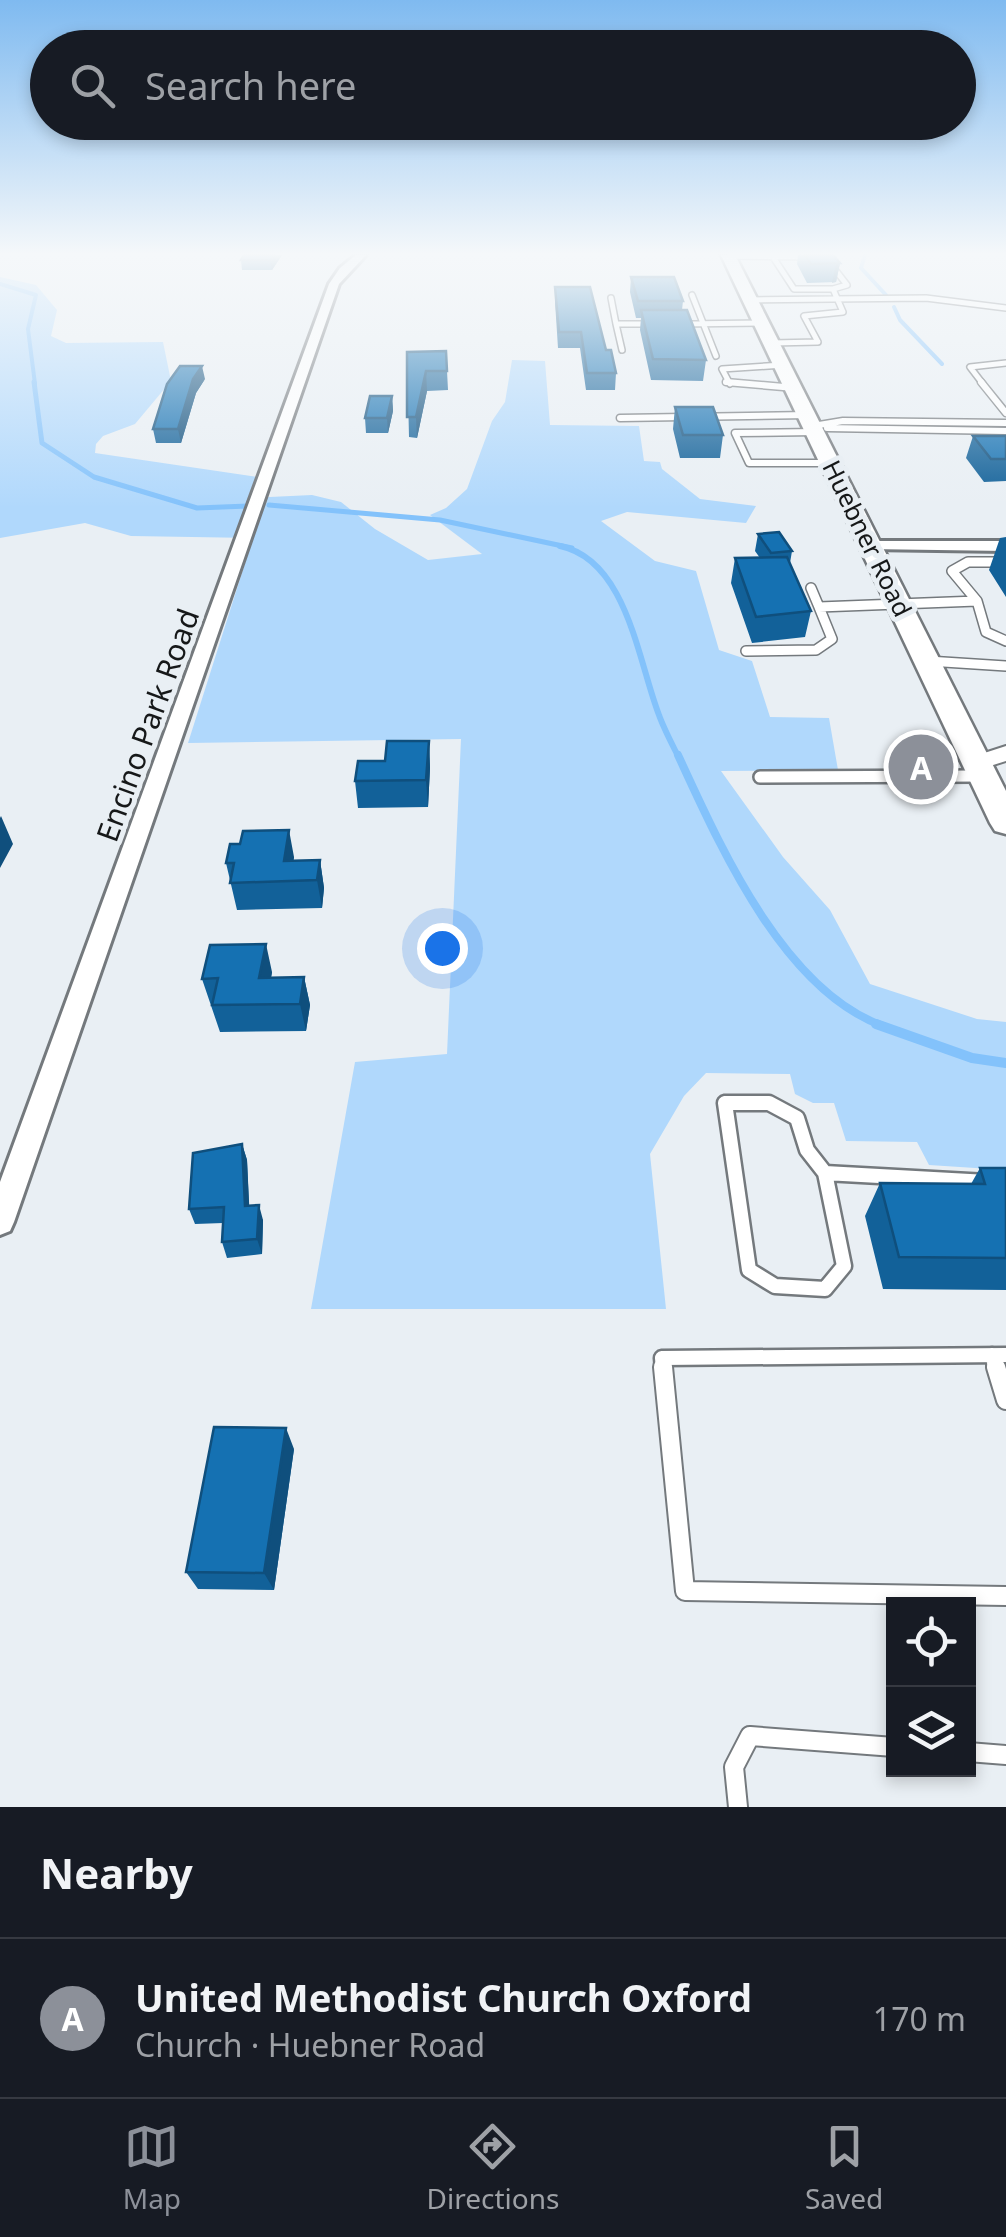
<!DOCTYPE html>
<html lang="en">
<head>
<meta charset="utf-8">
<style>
  :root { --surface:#171b24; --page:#20242c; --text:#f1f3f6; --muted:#9ea1a6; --line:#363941; --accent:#8c9099 }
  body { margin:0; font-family:"Noto Sans",sans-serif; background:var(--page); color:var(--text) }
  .controls { position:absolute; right:30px; bottom:30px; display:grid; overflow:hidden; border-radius:0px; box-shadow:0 5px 15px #0003 }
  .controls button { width:90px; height:90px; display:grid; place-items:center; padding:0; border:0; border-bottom:2px solid var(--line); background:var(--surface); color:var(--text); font:50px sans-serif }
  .you { position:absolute; left:442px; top:948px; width:35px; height:35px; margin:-25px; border:8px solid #fff; border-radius:50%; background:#1a73e8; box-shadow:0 0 0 15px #1a73e833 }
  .badge { display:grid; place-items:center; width:65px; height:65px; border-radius:50%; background:var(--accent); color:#fff; font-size:32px; font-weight:700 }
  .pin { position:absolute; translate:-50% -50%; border:5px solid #fff; box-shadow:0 2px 10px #0006 }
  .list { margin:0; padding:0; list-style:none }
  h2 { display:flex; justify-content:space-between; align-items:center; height:130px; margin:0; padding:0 40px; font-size:42px }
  h2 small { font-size:32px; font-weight:400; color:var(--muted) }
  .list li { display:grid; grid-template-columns:65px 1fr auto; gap:30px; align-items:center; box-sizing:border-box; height:160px; padding:0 40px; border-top:2px solid var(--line) }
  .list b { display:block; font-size:38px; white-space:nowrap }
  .list p { margin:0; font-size:32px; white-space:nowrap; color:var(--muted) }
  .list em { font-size:32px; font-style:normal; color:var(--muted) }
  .icon { flex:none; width:55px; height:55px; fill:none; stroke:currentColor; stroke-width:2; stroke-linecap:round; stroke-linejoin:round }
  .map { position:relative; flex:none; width:1006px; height:1807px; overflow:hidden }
  .search { position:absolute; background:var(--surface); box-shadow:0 5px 15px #0003; left:30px; right:30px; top:30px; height:110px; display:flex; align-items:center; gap:25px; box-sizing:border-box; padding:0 35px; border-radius:55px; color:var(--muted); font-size:38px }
  .sheet { height:290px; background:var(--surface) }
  nav { display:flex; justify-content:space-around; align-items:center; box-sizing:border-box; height:140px; border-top:2px solid var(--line); background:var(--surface); font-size:28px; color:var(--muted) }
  nav a { display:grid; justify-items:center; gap:5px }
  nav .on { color:var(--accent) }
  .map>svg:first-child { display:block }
</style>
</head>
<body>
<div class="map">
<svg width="1006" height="1807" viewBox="0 0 1006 1807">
  <rect width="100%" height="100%" fill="#e9eff4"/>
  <path fill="#b0d8fc" d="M 0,277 L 36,285 L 57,310 L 51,336 L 66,343 L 163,342 L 171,381 L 135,424 L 103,436 L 96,444 L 95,453 L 257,477 L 248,498 L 312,495 L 341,502 L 375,529 L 428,560 L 482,554 L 430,515 L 446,508 L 467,489 L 492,421 L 505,402 L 512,360 L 545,361 L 550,425 L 639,426 L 644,461 L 660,462 L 662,469 L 700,499 L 756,506 L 746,523 L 627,512 L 601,521 L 655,561 L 696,571 L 719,650 L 752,661 L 770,717 L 829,718 L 838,770 L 721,771 L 783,857 L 830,910 L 870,984 L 977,1019 L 1006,1022 L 1006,1170 L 929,1165 L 917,1142 L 846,1141 L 834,1103 L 813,1103 L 795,1094 L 790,1074 L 706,1073 L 684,1096 L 650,1154 L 666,1309 L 311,1309 L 355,1062 L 447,1054 L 461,739 L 188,743 L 253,538 L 131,536 L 85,523 L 0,538 Z"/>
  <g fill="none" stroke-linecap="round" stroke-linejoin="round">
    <path stroke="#83c2fb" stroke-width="4" d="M 865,255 L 861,268 L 886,295
      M 0,284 L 36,295 L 28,329 L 35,384
      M 894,307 L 900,320 L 942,364"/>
    <path stroke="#83c2fb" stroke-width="5" d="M 34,382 L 42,443 L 94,477 L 197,508 L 248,506
      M 269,505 L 440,520 L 572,548"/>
    <path stroke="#83c2fb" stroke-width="6" d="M 560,546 C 627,560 638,661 659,715 C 664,729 672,744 679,758"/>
    <path stroke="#83c2fb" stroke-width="8" d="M 678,755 C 720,846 783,990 883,1026"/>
    <path stroke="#83c2fb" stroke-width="10" d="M 876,1024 L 972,1058 L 1006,1063"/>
    <defs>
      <path id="service-far5" d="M 729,256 L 810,257
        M 773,257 L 794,289 L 833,289
        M 692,295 L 716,356
        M 611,298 L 616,324 L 652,324
        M 751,300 L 926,298 L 1006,308
        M 616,324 L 622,350
        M 680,324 L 761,323
        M 772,343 L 818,342 L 804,316 L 843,312 L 833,289 L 847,285 L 830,263
        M 730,384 L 722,369 L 783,365
        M 983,384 L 970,367 L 1006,363"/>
      <path id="service-far4" d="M 726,382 L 795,388
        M 981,382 L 1006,413
        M 620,418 L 808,415
        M 813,426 L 843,421 L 1006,423
        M 827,428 L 1006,431
        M 816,432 L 735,433 L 749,463 L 831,463"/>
      <path id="service-far3" d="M 1006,562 L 968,562 L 952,571 L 977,601 L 986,632 L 1006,641
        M 811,588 L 819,607
        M 746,651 L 816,650 L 832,639 L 819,607 L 977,601
        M 928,661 L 1006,666"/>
      <path id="service-far2" d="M 760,777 L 979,776"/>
      <path id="service-far1" d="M 725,1103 L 769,1103 L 797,1118 L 807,1150 L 825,1173 L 844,1266 L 825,1289 L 775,1286 L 749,1270 Z
        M 825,1173 L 1006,1183
        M 992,1355 L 996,1369
        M 663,1369 L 662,1358 L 1006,1355"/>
      <path id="service" d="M 663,1367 L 685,1591 L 1006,1596
        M 996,1367 L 1006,1400
        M 968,1752 L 1006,1755
        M 738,1807 L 734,1767 L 750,1736 L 894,1747"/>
      <path id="minor" d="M 356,255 L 366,255 L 339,284 L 14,1222 L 10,1231 L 0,1235 L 0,1182 L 329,284 L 340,268 Z
        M 873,541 L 1006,541 L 1006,551 L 868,549 L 868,543 Z"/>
      <path id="tertiary" d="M 1006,746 L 1006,761 L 977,770 L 965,763 L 969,758 Z"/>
      <path id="primary" d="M 721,255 L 735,255 L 1006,791 L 1006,834 L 995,831 L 990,823 Z"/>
    </defs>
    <use href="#service-far5" stroke="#74797d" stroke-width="8"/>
    <use href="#service-far4" stroke="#74797d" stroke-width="9"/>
    <use href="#service-far3" stroke="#74797d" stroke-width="12"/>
    <use href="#service-far2" stroke="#74797d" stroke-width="16"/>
    <use href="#service-far1" stroke="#74797d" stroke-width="19"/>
    <use href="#service" stroke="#74797d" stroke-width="22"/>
    <use href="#minor" stroke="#74797d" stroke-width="6"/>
    <use href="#tertiary" stroke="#74797d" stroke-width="4"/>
    <use href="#primary" stroke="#74797d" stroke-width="5"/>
    <use href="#service-far5" stroke="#fff" stroke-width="5"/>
    <use href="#service-far4" stroke="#fff" stroke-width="6"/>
    <use href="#service-far3" stroke="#fff" stroke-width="9"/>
    <use href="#service-far2" stroke="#fff" stroke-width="11"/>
    <use href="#service-far1" stroke="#fff" stroke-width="14"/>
    <use href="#service" stroke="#fff" stroke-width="18"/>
    <use href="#minor" fill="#fff" fill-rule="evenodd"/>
    <use href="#tertiary" fill="#fff" fill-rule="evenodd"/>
    <use href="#primary" fill="#fff" fill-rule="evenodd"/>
  </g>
  <path fill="#126199" d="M 204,255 L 282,255 L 272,270 L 242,270 L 241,260 L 244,255 Z
    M 798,255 L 833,255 L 840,263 L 836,282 L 807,283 L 797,264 Z
    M 631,277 L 683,301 L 682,310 L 706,360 L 703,381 L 651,380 L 640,330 L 641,318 L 636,318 L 630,292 Z
    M 555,287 L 606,350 L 616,373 L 615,390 L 586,390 L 580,348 L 558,348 L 555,302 Z
    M 446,351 L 448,390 L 427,391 L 417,438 L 409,437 L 407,352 Z
    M 205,379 L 196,393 L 181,443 L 156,443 L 153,429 Z
    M 392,396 L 393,411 L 388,433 L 366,433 L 365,418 Z
    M 675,407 L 723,435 L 720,458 L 680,458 L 673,429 Z
    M 973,436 L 1006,436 L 1006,481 L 984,482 L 966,458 Z
    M 758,534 L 792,551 L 790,563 L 811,611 L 805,637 L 752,643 L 731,583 L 735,558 L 760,558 L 755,551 Z
    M 1006,537 L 1006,597 L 989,570 L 1000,538 Z
    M 429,741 L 430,768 L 428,807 L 358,808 L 355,781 L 385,761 Z
    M 294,857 L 293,861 L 320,860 L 324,888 L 322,908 L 237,910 L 226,863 Z
    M 272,972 L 271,978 L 304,977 L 310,1005 L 306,1031 L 220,1032 L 202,979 Z
    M 242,1144 L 247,1160 L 249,1206 L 263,1220 L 262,1254 L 227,1258 L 222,1242 L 223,1223 L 195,1224 L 189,1209 Z
    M 980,1168 L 1006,1168 L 1006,1290 L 883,1289 L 865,1216 L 880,1183 L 971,1184 Z
    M 294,1449 L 274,1590 L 198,1589 L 186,1572 Z"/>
  <path fill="#0f4f7d" d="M 274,255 L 282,255 L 272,270 L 270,260 Z
    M 840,263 L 836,282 L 832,283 L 836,264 Z
    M 202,366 L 205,379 L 196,393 L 181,443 L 178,429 L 193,379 Z
    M 426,371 L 427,391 L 417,438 L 416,417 Z
    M 392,396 L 393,411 L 388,433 L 387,418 Z
    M 429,741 L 430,768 L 428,807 L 426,780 Z
    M 1,816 L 13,844 L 0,868 L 0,818 Z
    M 289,830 L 294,857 L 291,881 L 284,861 Z
    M 320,860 L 324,888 L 322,908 L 317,880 Z
    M 266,944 L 272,972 L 266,1005 L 259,978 Z
    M 304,977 L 310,1005 L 306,1031 L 300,1004 Z
    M 242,1144 L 247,1160 L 250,1222 L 245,1206 Z
    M 259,1205 L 263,1220 L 262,1254 L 257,1239 Z
    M 286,1428 L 294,1449 L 274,1590 L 264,1573 Z"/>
  <path fill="#1571b2" stroke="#0f4f7d" stroke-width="2.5" d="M 244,255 L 274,255 L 270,260 L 241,260 Z
    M 805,255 L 833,255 L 840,263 L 811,264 Z
    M 631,277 L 674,277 L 683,301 L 638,301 Z
    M 555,287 L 590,287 L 606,350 L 611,350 L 616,373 L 587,373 L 581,332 L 559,332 Z
    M 641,310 L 687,310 L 706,360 L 653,359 Z
    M 446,351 L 447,371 L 426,371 L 416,417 L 407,417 L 407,352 Z
    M 180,366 L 202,366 L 193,379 L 178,429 L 153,429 L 167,384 Z
    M 370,396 L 392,396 L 387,418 L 365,418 Z
    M 675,407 L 713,407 L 723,435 L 683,435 Z
    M 973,436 L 1006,436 L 1006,459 L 991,459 Z
    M 779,532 L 792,551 L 771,553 L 758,534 Z
    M 787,557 L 811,611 L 756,617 L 735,558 Z
    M 387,741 L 429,741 L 426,780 L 355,781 L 358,761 L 385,761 Z
    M 289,830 L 284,861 L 320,860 L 317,880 L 230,883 L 234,863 L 226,863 L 230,844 L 240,844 L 243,831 Z
    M 266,944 L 259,978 L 304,977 L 300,1004 L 212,1005 L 218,978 L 202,979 L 210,945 Z
    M 242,1144 L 245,1206 L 259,1205 L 257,1239 L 222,1242 L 224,1207 L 189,1209 L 193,1153 Z
    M 980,1168 L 1006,1168 L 1006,1258 L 899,1257 L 880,1183 L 985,1184 Z
    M 214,1427 L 286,1428 L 264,1573 L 186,1572 Z"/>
  <linearGradient id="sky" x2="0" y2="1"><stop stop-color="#7fbaf0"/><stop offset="0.5" stop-color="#f5f8fa"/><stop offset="1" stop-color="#f5f8fa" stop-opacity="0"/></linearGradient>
  <rect width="1006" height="508" fill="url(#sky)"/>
  <g text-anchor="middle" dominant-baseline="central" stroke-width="10" stroke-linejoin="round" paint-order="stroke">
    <g font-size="25" fill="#161819" stroke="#e9eff4">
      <text transform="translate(868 538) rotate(64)">Huebner Road</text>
    </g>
    <g font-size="30" fill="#161819" stroke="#e9eff4">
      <text transform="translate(147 725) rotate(-70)">Encino Park Road</text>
    </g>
  </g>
</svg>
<div class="controls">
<button><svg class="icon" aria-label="locate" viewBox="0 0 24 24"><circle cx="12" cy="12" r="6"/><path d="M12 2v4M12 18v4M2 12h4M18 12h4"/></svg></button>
<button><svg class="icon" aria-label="layers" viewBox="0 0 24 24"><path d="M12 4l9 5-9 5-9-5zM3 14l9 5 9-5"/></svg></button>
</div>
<div class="you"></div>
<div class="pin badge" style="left:921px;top:767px">A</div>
<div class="search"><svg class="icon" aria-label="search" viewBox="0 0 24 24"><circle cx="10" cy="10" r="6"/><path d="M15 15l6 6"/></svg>Search here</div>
</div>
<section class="sheet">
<h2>Nearby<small></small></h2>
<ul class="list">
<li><span class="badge">A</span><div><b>United Methodist Church Oxford</b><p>Church · Huebner Road</p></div><em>170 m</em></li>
</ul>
</section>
<nav>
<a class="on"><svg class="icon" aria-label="map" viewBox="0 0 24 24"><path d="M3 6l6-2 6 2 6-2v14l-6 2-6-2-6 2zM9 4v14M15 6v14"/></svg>Map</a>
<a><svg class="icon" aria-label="directions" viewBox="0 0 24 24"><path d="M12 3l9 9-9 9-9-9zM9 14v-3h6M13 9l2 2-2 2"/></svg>Directions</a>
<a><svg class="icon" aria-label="saved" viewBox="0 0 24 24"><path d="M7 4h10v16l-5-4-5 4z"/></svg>Saved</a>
</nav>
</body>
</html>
